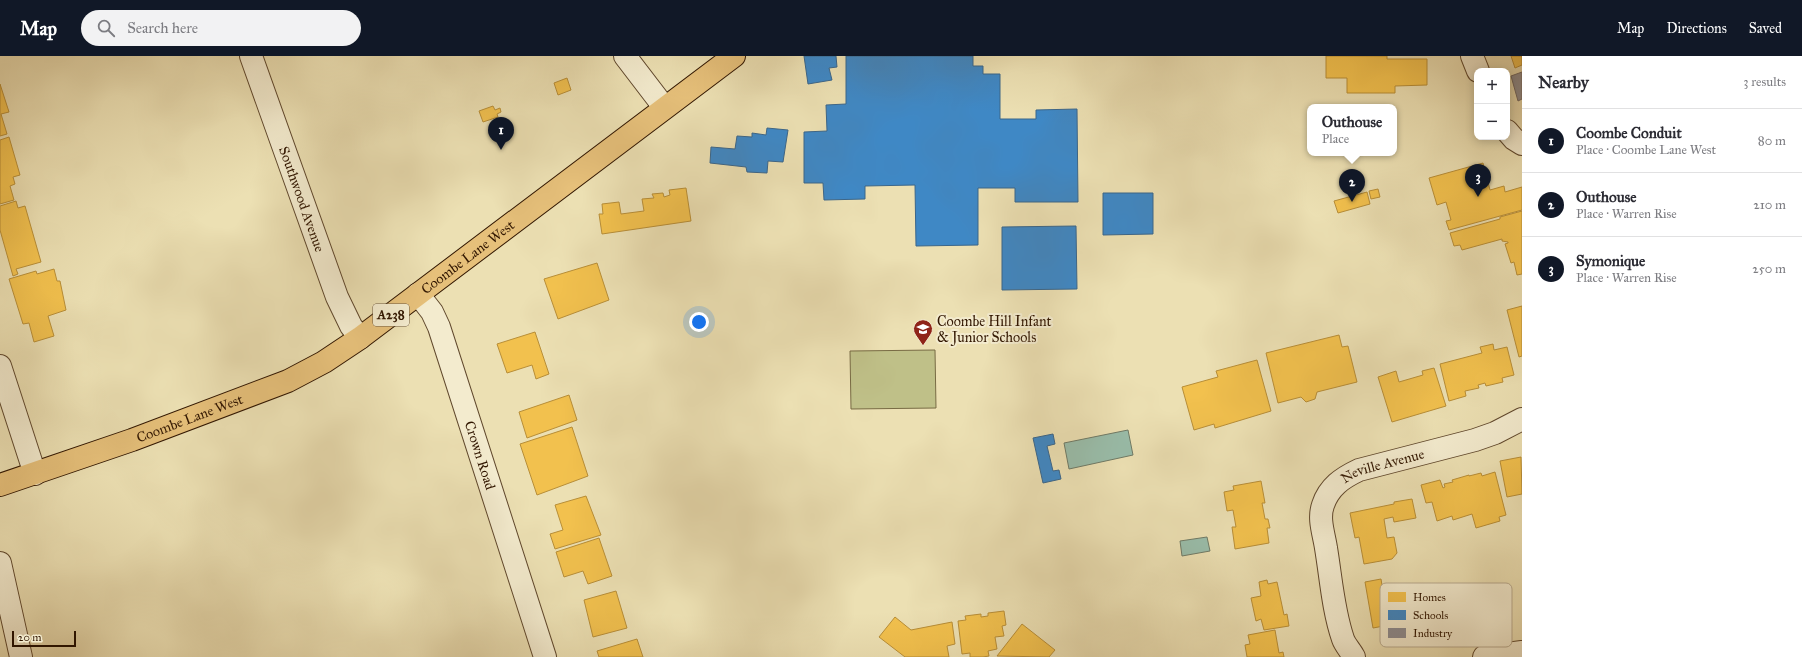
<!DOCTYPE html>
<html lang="en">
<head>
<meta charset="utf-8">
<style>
  :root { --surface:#fff; --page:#f2f2f3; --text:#2b2b33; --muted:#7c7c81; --line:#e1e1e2; --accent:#111827 }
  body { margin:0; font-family:"IM FELL Great Primer",serif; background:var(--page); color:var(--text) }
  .controls { position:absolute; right:12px; top:12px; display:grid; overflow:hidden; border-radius:8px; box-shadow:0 2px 10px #0003 }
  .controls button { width:36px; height:36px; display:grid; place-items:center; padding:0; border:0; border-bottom:1px solid var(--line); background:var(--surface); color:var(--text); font:20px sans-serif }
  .scale { position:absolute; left:12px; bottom:10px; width:64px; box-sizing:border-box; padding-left:4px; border:2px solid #311600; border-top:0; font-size:11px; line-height:14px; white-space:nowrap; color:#311600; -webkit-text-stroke:3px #f3ebce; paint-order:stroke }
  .you { position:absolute; left:699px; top:266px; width:14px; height:14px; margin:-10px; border:3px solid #fff; border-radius:50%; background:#1a73e8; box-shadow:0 0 0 6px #1a73e833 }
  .badge { display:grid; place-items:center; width:26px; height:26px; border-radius:50%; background:var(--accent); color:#fff; font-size:13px; font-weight:700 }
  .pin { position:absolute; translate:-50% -33px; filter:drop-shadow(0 1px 2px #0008) }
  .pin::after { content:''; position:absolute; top:21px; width:14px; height:12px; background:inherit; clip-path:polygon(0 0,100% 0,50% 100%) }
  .popup { position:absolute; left:1307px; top:48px; width:90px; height:52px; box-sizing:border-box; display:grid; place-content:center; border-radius:8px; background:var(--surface); filter:drop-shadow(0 1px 3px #0005); font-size:13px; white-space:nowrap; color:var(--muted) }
  .popup b { font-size:15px; color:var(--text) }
  .popup::after { content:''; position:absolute; left:50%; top:100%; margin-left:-8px; border:8px solid transparent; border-top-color:var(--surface) }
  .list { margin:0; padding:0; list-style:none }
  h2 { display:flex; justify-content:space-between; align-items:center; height:52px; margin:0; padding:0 16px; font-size:17px }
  h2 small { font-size:13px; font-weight:400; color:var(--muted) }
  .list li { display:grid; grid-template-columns:26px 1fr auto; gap:12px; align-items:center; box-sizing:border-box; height:64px; padding:0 16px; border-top:1px solid var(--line) }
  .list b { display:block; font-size:15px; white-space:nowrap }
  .list p { margin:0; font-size:13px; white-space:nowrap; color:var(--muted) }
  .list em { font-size:13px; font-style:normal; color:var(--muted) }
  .icon { flex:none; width:22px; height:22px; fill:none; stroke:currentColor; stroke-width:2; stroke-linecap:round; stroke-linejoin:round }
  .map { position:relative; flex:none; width:1522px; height:601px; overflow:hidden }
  header { display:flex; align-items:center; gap:24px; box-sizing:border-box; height:56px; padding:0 20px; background:var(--accent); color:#fff }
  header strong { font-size:19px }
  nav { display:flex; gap:22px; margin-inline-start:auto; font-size:14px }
  .search { width:280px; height:36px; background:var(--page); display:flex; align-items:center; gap:10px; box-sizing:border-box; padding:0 14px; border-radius:22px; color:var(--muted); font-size:15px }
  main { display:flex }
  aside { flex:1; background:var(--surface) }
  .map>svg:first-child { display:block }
</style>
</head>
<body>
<header>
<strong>Map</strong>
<div class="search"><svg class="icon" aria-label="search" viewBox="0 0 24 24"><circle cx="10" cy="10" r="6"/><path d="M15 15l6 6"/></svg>Search here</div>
<nav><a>Map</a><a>Directions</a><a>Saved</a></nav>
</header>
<main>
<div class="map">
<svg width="1522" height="601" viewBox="0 0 1522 601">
  <rect width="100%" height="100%" fill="#ece0b3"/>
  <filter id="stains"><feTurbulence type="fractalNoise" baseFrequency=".005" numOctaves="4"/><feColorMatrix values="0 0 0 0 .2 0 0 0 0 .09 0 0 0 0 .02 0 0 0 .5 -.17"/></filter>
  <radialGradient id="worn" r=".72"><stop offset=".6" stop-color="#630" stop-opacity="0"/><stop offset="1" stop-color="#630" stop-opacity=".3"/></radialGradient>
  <path fill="#bfc088" stroke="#786b44" d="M 935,294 L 936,352 L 851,353 L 850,295 Z"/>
  <path fill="#99bdaa" stroke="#6f7a66" d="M 1128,374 L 1133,399 L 1069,413 L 1064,387 Z
    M 1207,481 L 1210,495 L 1182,500 L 1180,485 Z"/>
  <path fill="#f2c14e" stroke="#b88e37" d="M 1326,0 L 1387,0 L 1387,3 L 1427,3 L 1427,29 L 1395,30 L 1395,37 L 1347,37 L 1347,22 L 1326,22 Z
    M 1511,0 L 1522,0 L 1522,9 L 1515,12 Z
    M 567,22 L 571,34 L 558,39 L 554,27 Z
    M 0,28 L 9,56 L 1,58 L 7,78 L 0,80 Z
    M 493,50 L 495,54 L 500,52 L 501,56 L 497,58 L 498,61 L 483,66 L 479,55 Z
    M 9,81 L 20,119 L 13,121 L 15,128 L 10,130 L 14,144 L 0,148 L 0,84 Z
    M 1483,107 L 1490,134 L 1504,130 L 1505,136 L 1522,131 L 1522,154 L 1449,174 L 1446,165 L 1451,164 L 1446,146 L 1437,149 L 1429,122 Z
    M 686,132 L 691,165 L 602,178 L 599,158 L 603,158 L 602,148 L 619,146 L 621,158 L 644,155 L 642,143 L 654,142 L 652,138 L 663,137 L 664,141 L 670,139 L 669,134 Z
    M 1378,133 L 1380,141 L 1371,143 L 1369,135 Z
    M 1367,136 L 1370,148 L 1338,157 L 1334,145 Z
    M 16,145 L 18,152 L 25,150 L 41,206 L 16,213 L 18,218 L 13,220 L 0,174 L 0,150 Z
    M 1522,155 L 1522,218 L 1517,219 L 1514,206 L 1511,207 L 1505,188 L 1508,187 L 1508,186 L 1502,185 L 1502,183 L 1462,194 L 1460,189 L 1454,190 L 1450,177 L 1500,163 L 1500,161 Z
    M 597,207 L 609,244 L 558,263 L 544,223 Z
    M 54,213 L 57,225 L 60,225 L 66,254 L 48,260 L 54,280 L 34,286 L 29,267 L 23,268 L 9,223 L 36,215 L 37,218 Z
    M 1522,250 L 1522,300 L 1519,301 L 1507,254 Z
    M 535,276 L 549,318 L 536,323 L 532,309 L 507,317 L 497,288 Z
    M 1339,279 L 1342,291 L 1348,290 L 1357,326 L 1317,336 L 1315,343 L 1306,346 L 1301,341 L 1278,347 L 1266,297 Z
    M 1493,288 L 1494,294 L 1507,291 L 1514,319 L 1502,322 L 1503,326 L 1486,330 L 1485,327 L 1478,329 L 1479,332 L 1465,335 L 1466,340 L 1449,345 L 1440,308 L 1482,297 L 1480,291 Z
    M 1257,304 L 1271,355 L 1215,372 L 1214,368 L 1194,374 L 1182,331 L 1218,321 L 1216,315 Z
    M 1434,312 L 1446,350 L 1392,366 L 1378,321 L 1396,315 L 1399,326 L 1423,319 L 1422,315 Z
    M 569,339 L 577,364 L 527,382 L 519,356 Z
    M 572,371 L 588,420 L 537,439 L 520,388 Z
    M 1521,401 L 1522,438 L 1507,441 L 1500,405 Z
    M 1495,416 L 1506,459 L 1499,461 L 1500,465 L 1476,472 L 1472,458 L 1453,464 L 1452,460 L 1437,465 L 1432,446 L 1426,447 L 1421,429 L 1440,424 L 1443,432 L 1445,431 L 1444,428 L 1453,426 L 1452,424 L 1469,419 L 1469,420 L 1481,417 L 1482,420 Z
    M 1261,425 L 1265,447 L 1262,447 L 1265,463 L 1268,463 L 1270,472 L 1267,472 L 1269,487 L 1235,493 L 1232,471 L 1236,471 L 1233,454 L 1227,455 L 1224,436 L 1234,434 L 1233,430 Z
    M 586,440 L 601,479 L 555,493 L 550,478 L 563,474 L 555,449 Z
    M 1412,443 L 1416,462 L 1394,466 L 1393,461 L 1384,463 L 1387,482 L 1394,481 L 1397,497 L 1392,503 L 1364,508 L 1359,481 L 1355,482 L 1350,457 L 1394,448 L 1394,446 Z
    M 599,482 L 612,520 L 588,528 L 583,515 L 564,521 L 556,496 Z
    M 1381,523 L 1385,548 L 1407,544 L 1411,565 L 1373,572 L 1365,526 Z
    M 1267,524 L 1268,528 L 1277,526 L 1284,559 L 1287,558 L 1289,570 L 1264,574 L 1261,563 L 1256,565 L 1251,542 L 1261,540 L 1259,526 Z
    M 616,535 L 627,572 L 593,581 L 584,544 Z
    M 1004,555 L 1006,569 L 1002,570 L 1004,580 L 995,581 L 997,593 L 988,595 L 989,600 L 983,601 L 970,601 L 970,597 L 962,598 L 958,565 L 966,564 L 965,560 L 981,558 L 981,561 L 988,560 L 988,557 Z
    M 895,561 L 911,574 L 952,566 L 955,588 L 947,590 L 949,601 L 905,601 L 879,581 Z
    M 1022,568 L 1055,594 L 1049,601 L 997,600 Z
    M 1275,574 L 1279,597 L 1283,596 L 1284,601 L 1247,601 L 1245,589 L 1250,588 L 1248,579 Z
    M 637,583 L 643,601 L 599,601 L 597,595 Z"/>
  <path fill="#3f88c5" stroke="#3b668a" d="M 804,0 L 836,0 L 837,11 L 829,12 L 832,24 L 808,28 Z
    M 846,0 L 973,0 L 973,10 L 983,10 L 983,18 L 1000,18 L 1000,63 L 1036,63 L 1036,54 L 1077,53 L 1078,146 L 1015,146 L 1015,132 L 978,132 L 978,189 L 916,190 L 915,129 L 865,130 L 865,143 L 824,144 L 823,127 L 804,127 L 804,76 L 827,75 L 826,49 L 846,48 Z
    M 767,72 L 788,74 L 783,106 L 768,105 L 767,117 L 747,116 L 746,111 L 710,107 L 711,91 L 735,93 L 737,80 L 752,81 L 752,77 L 766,79 Z
    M 1103,137 L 1153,137 L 1153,178 L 1103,179 Z
    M 1076,170 L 1077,233 L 1002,234 L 1002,171 Z
    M 1053,378 L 1055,388 L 1047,390 L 1053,415 L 1059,414 L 1061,423 L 1043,427 L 1033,382 Z"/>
  <path fill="#8d8d92" stroke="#716966" d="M 1522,16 L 1522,43 L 1518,45 L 1511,20 Z"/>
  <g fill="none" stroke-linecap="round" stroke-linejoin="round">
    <defs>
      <g id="minor">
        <path id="s1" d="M 251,0 L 337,241 L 351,270 L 360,282"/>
        <path d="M 625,0 L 664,51"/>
        <path d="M 1472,0 L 1478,15"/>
        <path d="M 1507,75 L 1514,83 L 1522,88"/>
        <path id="s2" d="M 418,238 L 432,256 L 439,271 L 545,601"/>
        <path d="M 0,310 L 35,418"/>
        <path d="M 0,507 L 21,601"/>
        <path id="s3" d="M 1354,601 C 1351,595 1345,589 1343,583 C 1333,554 1331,522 1326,492 C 1324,478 1318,463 1323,449 C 1329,431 1342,422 1359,414 L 1475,384 L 1495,377 L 1522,363"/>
        <path d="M 1484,601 L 1522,596"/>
      </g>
      <g id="major">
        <path id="s4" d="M 0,429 L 132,384 L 288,325 L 324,306 L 360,282 L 734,0"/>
      </g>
    </defs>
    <use href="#minor" stroke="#60482d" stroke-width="24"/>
    <use href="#major" stroke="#311600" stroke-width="24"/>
    <use href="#minor" stroke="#f3ebce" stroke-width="22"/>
    <use href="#major" stroke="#e6c07a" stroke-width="22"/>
  </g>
  <defs>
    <symbol id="school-pin" viewBox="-11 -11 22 30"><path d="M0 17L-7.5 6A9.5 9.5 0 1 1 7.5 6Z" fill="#8f2418" stroke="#f3ebce"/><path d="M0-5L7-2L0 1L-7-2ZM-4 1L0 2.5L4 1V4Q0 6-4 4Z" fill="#fff"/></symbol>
  </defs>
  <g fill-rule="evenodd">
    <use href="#school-pin" x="912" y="262" width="22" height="30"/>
  </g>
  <g text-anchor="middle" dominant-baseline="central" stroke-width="4" stroke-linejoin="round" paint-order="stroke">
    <rect fill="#f3ebce" stroke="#6b563e" stroke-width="1" x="373" y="248" width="36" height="22" rx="3"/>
    <g font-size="13" font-weight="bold" fill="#311600">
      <text x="391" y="259">A238</text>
    </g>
    <g font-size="14" fill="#311600" stroke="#f3ebce">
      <text stroke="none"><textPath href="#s1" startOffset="152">Southwood Avenue</textPath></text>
      <text stroke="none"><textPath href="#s4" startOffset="525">Coombe Lane West</textPath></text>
      <text stroke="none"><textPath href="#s4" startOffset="201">Coombe Lane West</textPath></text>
      <text stroke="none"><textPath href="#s2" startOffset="174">Crown Road</textPath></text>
      <text stroke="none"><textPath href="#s3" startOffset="233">Neville Avenue</textPath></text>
    </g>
    <g font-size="14" fill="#311600" stroke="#f3ebce" text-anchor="start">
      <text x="937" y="265">Coombe Hill Infant<tspan x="937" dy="16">&amp; Junior Schools</tspan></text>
    </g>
  </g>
  <rect x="1380" y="527" width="132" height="64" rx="6" fill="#f3ebce" stroke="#b9ab90" stroke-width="1"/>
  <rect x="1388" y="536" width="18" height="10" fill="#f2c14e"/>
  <rect x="1388" y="554" width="18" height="10" fill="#3f88c5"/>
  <rect x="1388" y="572" width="18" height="10" fill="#8d8d92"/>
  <g font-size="11" fill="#311600">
    <text x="1413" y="545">Homes</text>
    <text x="1413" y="563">Schools</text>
    <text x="1413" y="581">Industry</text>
  </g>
  <rect width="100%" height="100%" filter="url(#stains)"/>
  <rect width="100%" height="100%" fill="url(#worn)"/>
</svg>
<div class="controls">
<button>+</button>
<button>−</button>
</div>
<div class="scale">20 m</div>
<div class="you"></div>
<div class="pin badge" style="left:501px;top:94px">1</div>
<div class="pin badge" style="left:1352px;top:146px">2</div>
<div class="popup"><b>Outhouse</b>Place</div>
<div class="pin badge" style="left:1478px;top:141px">3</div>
</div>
<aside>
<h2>Nearby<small>3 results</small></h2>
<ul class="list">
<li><span class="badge">1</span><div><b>Coombe Conduit</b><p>Place · Coombe Lane West</p></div><em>80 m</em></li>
<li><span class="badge">2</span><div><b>Outhouse</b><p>Place · Warren Rise</p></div><em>210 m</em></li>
<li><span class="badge">3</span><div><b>Symonique</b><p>Place · Warren Rise</p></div><em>250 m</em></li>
</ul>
</aside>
</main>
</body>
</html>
